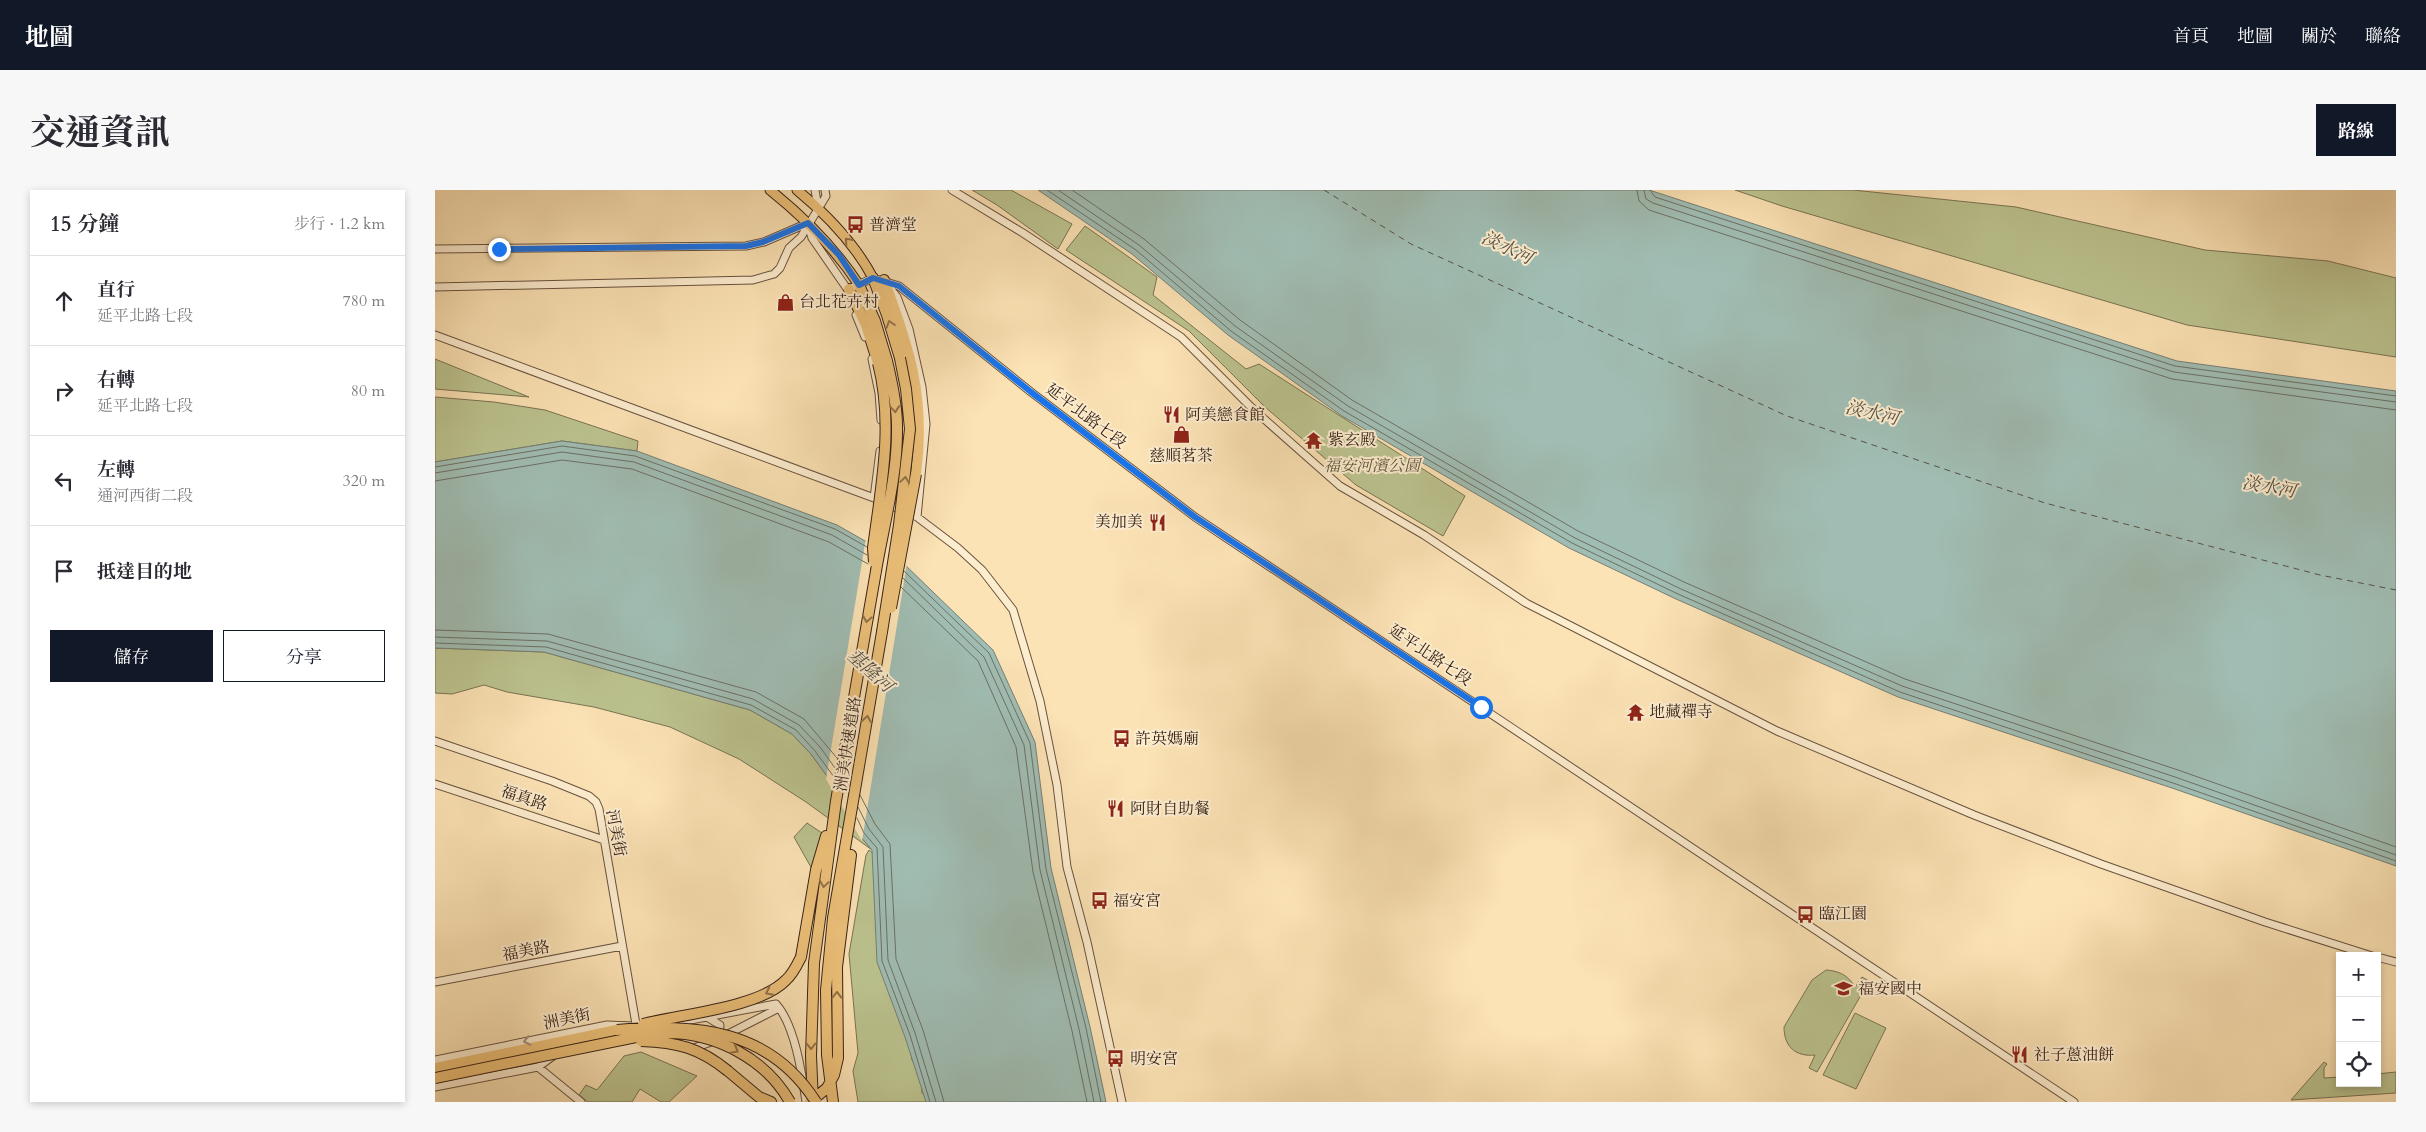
<!DOCTYPE html>
<html lang="zh-TW">
<head>
<meta charset="utf-8">
<style>
  :root { --surface:#fff; --page:#f7f7f7; --text:#2b2b33; --muted:#7c7c81; --line:#e1e1e2; --accent:#111827 }
  body { margin:0; font-family:Cardo,"Noto Serif TC",serif; background:var(--page); color:var(--text) }
  .controls { position:absolute; right:15px; bottom:15px; display:grid; overflow:hidden; border-radius:0px; box-shadow:0 2px 8px #0003 }
  .controls button { width:45px; height:45px; display:grid; place-items:center; padding:0; border:0; border-bottom:1px solid var(--line); background:var(--surface); color:var(--text); font:25px sans-serif }
  .stop { position:absolute; width:15px; height:15px; margin:-11px; border:4px solid #1a73e8; border-radius:50%; background:#fff }
  .stop.end { background:#1a73e8; border-color:#fff; box-shadow:0 1px 5px #0008 }
  .list { margin:0; padding:0; list-style:none }
  h2 { display:flex; justify-content:space-between; align-items:center; height:65px; margin:0; padding:0 20px; font-size:21px }
  h2 small { font-size:16px; font-weight:400; color:var(--muted) }
  .list li { display:grid; grid-template-columns:32px 1fr auto; gap:15px; align-items:center; box-sizing:border-box; height:90px; padding:0 20px; border-top:1px solid var(--line) }
  .list b { display:block; font-size:19px; white-space:nowrap }
  .list p { margin:0; font-size:16px; white-space:nowrap; color:var(--muted) }
  .list em { font-size:16px; font-style:normal; color:var(--muted) }
  .actions { display:flex; gap:10px; padding:15px 20px }
  .actions a { flex:1; padding:11px 0; border:1px solid var(--accent); border-radius:0px; text-align:center; font-size:18px; color:var(--accent) }
  .actions .main { background:var(--accent); color:#fff }
  .icon { flex:none; width:28px; height:28px; fill:none; stroke:currentColor; stroke-width:2; stroke-linecap:round; stroke-linejoin:round }
  .map { position:relative; flex:none; width:1961px; height:912px; overflow:hidden; border-radius:0px }
  header { display:flex; align-items:center; gap:30px; box-sizing:border-box; height:70px; padding:0 25px; background:var(--accent); color:#fff }
  header strong { font-size:24px }
  nav { display:flex; gap:28px; margin-inline-start:auto; font-size:18px }
  .intro { display:flex; align-items:center; justify-content:space-between; box-sizing:border-box; height:120px; padding:0 30px }
  h1 { margin:0; font-size:35px }
  .button { padding:12px 22px; border-radius:0px; background:var(--accent); color:#fff; font-size:18px; font-weight:700 }
  main { display:flex; gap:30px; padding:0 30px }
  aside { flex:1; background:var(--surface); border-radius:0px; box-shadow:0 2px 8px #0003 }
  .map>svg:first-child { display:block }
</style>
</head>
<body>
<header>
<strong>地圖</strong>
<nav><a>首頁</a><a>地圖</a><a>關於</a><a>聯絡</a></nav>
</header>
<div class="intro"><h1>交通資訊</h1><a class="button">路線</a></div>
<main>
<aside>
<h2>15 分鐘<small>步行 · 1.2 km</small></h2>
<ul class="list">
<li><svg class="icon" aria-label="ahead" viewBox="0 0 24 24"><path d="M12 20V5M6 11l6-6 6 6"/></svg><div><b>直行</b><p>延平北路七段</p></div><em>780 m</em></li>
<li><svg class="icon" aria-label="right" viewBox="0 0 24 24"><path d="M7 20v-9h11M14 6l5 5-5 5"/></svg><div><b>右轉</b><p>延平北路七段</p></div><em>80 m</em></li>
<li><svg class="icon" aria-label="left" viewBox="0 0 24 24"><path d="M17 20v-9H6M10 6l-5 5 5 5"/></svg><div><b>左轉</b><p>通河西街二段</p></div><em>320 m</em></li>
<li><svg class="icon" aria-label="arrive" viewBox="0 0 24 24"><path d="M6 21V4h12l-3 4 3 4H6"/></svg><div><b>抵達目的地</b></div></li>
</ul>
<div class="actions"><a class="main">儲存</a><a>分享</a></div>
</aside>
<div class="map">
<svg width="1961" height="912" viewBox="0 0 1961 912">
  <rect width="100%" height="100%" fill="#fce3b5"/>
  <filter id="stains"><feTurbulence type="fractalNoise" baseFrequency=".004" numOctaves="4"/><feColorMatrix values="0 0 0 0 .2 0 0 0 0 .09 0 0 0 0 .02 0 0 0 .5 -.17"/></filter>
  <radialGradient id="worn" r=".72"><stop offset=".6" stop-color="#630" stop-opacity="0"/><stop offset="1" stop-color="#630" stop-opacity=".3"/></radialGradient>
  <path fill="#bcc490" stroke="#7a7354" d="M 537,0 L 576,0 L 637,34 L 623,59 L 562,15 Z
    M 1300,0 L 1418,0 L 1581,17 L 1770,60 L 1893,71 L 1961,88 L 1961,167 L 1752,135 L 1347,16 Z
    M 650,36 L 722,87 L 718,105 L 811,179 L 824,174 L 1030,306 L 1008,346 L 921,295 L 830,217 L 754,141 L 631,60 Z
    M 0,169 L 94,207 L 0,199 Z
    M 0,207 L 59,212 L 110,220 L 203,251 L 202,261 L 127,251 L 0,272 Z
    M 0,458 L 109,462 L 315,520 L 357,544 L 376,564 L 402,600 L 425,646 L 437,660 L 371,612 L 304,569 L 235,537 L 159,517 L 72,502 L 49,495 L 17,504 L 0,503 Z
    M 372,633 L 390,645 L 377,679 L 359,647 Z
    M 434,660 L 441,666 L 477,870 L 486,884 L 487,903 L 501,912 L 423,912 L 418,881 L 423,863 L 414,764 L 431,665 Z
    M 1391,780 C 1404,781 1413,785 1420,797 L 1427,787 L 1434,791 L 1382,882 L 1374,878 L 1380,865 C 1361,867 1349,857 1349,837 L 1377,790 Z
    M 1420,823 L 1451,838 L 1421,899 L 1388,885 Z
    M 206,862 L 262,886 L 234,912 L 226,912 L 205,899 L 197,912 L 153,912 L 144,905 L 151,895 L 162,900 L 189,866 Z
    M 1889,872 L 1892,874 L 1889,878 L 1889,888 L 1905,887 L 1905,893 L 1942,893 L 1942,884 L 1961,882 L 1961,903 L 1856,910 Z"/>
  <path fill="#a0bdb3" stroke="#767f75" d="M 603,0 L 1214,0 L 1742,171 L 1961,201 L 1961,676 L 1737,598 L 1463,507 L 1241,409 L 1134,358 L 907,226 L 793,145 L 697,64 Z
    M 127,251 L 202,261 L 402,335 L 467,372 L 558,460 L 600,552 L 616,678 L 655,837 L 671,912 L 491,912 L 470,847 L 442,772 L 437,660 L 425,646 L 402,600 L 376,564 L 357,544 L 315,520 L 109,462 L 0,458 L 0,272 Z"/>
  <path fill="#fce3b5" d="M 431,348 L 472,373 L 427,651 L 391,589 Z"/>
  <g fill="none" stroke-linecap="round" stroke-linejoin="round">
    <path stroke="#6c7066" stroke-width="1" d="M 612,0 L 701,60 L 796,141 L 909,221 L 1137,353 L 1243,404 L 1465,502 L 1738,593 L 1961,671
      M 623,0 L 704,55 L 800,136 L 913,216 L 1140,348 L 1246,399 L 1467,496 L 1740,587 L 1961,665
      M 637,0 L 709,49 L 805,130 L 917,210 L 1143,341 L 1249,392 L 1470,489 L 1743,580 L 1961,657
      M 1202,0 L 1204,11 L 1214,20 L 1737,189 L 1961,220
      M 1209,0 L 1211,9 L 1218,13 L 1739,182 L 1961,212
      M 1215,0 L 1220,7 L 1740,176 L 1961,206
      M 0,277 L 127,256 L 200,266 L 400,339 L 432,357
      M 0,283 L 127,262 L 199,272 L 397,345 L 432,365
      M 0,291 L 127,270 L 197,279 L 394,352 L 433,374
      M 469,381 L 554,463 L 595,553 L 611,679 L 651,838 L 666,912
      M 468,388 L 549,467 L 589,555 L 605,680 L 644,839 L 659,912
      M 466,397 L 543,471 L 581,557 L 598,682 L 637,841 L 652,912
      M 0,440 L 113,444 L 321,502 L 369,529 L 402,568
      M 0,447 L 112,451 L 318,509 L 364,535 L 385,557 L 400,578
      M 0,453 L 111,457 L 316,515 L 361,540 L 380,561 L 399,587
      M 425,605 L 440,634 L 455,654 L 461,769 L 488,840 L 509,912
      M 423,617 L 434,639 L 448,657 L 453,770 L 480,843 L 501,912
      M 422,628 L 429,643 L 442,658 L 447,771 L 475,845 L 495,912"/>
    <path stroke="#565046" stroke-width="1" stroke-dasharray="6 5" stroke-linecap="butt" d="M 889,0 L 976,54 L 1352,226 L 1610,313 L 1885,385 L 1961,400"/>
    <defs>
      <path id="minor" d="M 380,0 L 383,18
        M 517,0 L 588,43 L 746,147 L 819,220 L 905,296 L 989,345 L 1091,413 L 1342,541 L 1539,625 L 1666,674 L 1830,732 L 1937,766
        M 373,34 L 377,48 L 415,103
        M 0,59 L 311,56 L 329,52 L 373,33
        M 0,97 L 318,90 L 339,84 L 345,78 L 354,58 L 366,47 L 391,6 L 390,0
        M 454,97 L 462,107 L 474,139 L 487,197 L 491,234 L 482,327
        M 414,99 L 438,88 L 464,96 L 596,202 L 760,327 L 1639,912
        M 421,125 L 430,147
        M 0,145 L 439,308 L 482,327 L 523,358 L 547,380 L 578,420 L 605,511 L 622,595 L 632,677 L 652,752 L 687,912
        M 437,169 L 444,203 L 446,230
        M 439,308 L 445,261
        M 0,551 L 117,591 L 154,606 L 161,612 L 164,619 L 202,840
        M 0,594 L 169,650
        M 1942,767 L 1961,772
        M 0,792 L 187,756
        M 272,827 L 285,835 L 284,847
        M 229,835 L 341,814 C 360,835 367,884 371,912
        M 291,845 L 344,818
        M 256,859 L 279,851
        M 0,870 L 172,835 L 198,836
        M 103,877 L 146,912
        M 0,897 L 103,877 L 118,866"/>
      <path id="major" d="M 335,0 C 370,28 400,58 424,95
        M 362,0 C 391,24 420,54 438,88"/>
      <path id="highway" d="M 438,88 L 452,125 L 465,168
        M 449,90 C 475,159 491,209 481,284
        M 424,95 L 440,131 L 452,171
        M 414,99 L 431,135 L 443,173
        M 366,767 L 381,680 L 391,646
        M 0,878 L 182,840
        M 293,881 L 324,907 L 336,912
        M 375,912 L 392,898 L 399,885 L 403,868 L 402,777 L 416,665
        M 378,912 L 376,866 L 379,773 L 401,611 L 441,381
        M 398,912 L 392,865 L 391,800 L 398,728 L 447,442"/>
    </defs>
    <use href="#minor" stroke="#68523f" stroke-width="9"/>
    <use href="#major" stroke="#372218" stroke-width="11"/>
    <use href="#highway" stroke="#372218" stroke-width="12"/>
    <use href="#minor" stroke="#fdedcf" stroke-width="7"/>
    <use href="#major" stroke="#eec27a" stroke-width="9"/>
    <use href="#highway" stroke="#eec27a" stroke-width="10"/>
    <defs>
      <path id="highway-bridge" d="M 439,372 L 438,358 C 446,296 459,235 443,173
        M 441,381 C 449,334 463,284 462,236 C 462,214 457,192 452,171
        M 456,418 L 481,284
        M 447,442 L 464,335 L 475,239 L 471,199 L 465,168
        M 208,834 C 246,824 324,818 351,790 C 358,784 362,775 366,767
        M 182,840 C 261,834 334,838 381,912
        M 206,851 C 242,852 265,858 293,881
        M 0,888 L 201,847 C 211,846 222,844 232,843 C 281,843 331,869 355,912"/>
    </defs>
    <use href="#highway-bridge" stroke="#372218" stroke-width="12" stroke-linecap="butt"/>
    <use href="#highway-bridge" stroke="#eec27a" stroke-width="10"/>
  </g>
  <defs><path id="oneway-chevron" d="M-2-3.5L2.5 0L-2 3.5" fill="none" stroke-width="1.6" stroke-linecap="round" stroke-linejoin="round" transform="scale(1.25)"/></defs>
  <g stroke="#927249">
    <use href="#oneway-chevron" transform="translate(413 51) rotate(-131)"/>
    <use href="#oneway-chevron" transform="translate(455 134) rotate(-108)"/>
    <use href="#oneway-chevron" transform="translate(460 219) rotate(85)"/>
    <use href="#oneway-chevron" transform="translate(470 290) rotate(-82)"/>
    <use href="#oneway-chevron" transform="translate(432 429) rotate(100)"/>
    <use href="#oneway-chevron" transform="translate(432 529) rotate(-81)"/>
    <use href="#oneway-chevron" transform="translate(389 694) rotate(98)"/>
    <use href="#oneway-chevron" transform="translate(334 802) rotate(154)"/>
    <use href="#oneway-chevron" transform="translate(402 805) rotate(-89)"/>
    <use href="#oneway-chevron" transform="translate(376 856) rotate(90)"/>
    <use href="#oneway-chevron" transform="translate(300 860) rotate(29)"/>
  </g>
  <use stroke="#a4927d" href="#oneway-chevron" transform="translate(92 851) rotate(168)"/>
  <g fill="none" stroke-linecap="round" stroke-linejoin="round">
    <path stroke="#1a73e8" stroke-width="6" d="M 64,59 L 311,56 L 328,52 L 373,33 L 404,65 L 424,95 L 438,88 L 464,96 L 596,202 L 760,327 L 1046,517"/>
  </g>
  <defs>
    <symbol id="bus-bare" viewBox="-9 -9 18 18"><path d="M-5-6H5V4H4V6H2V4H-2V6H-4V4H-5ZM-3.5-4V0h7V-4ZM-3.5 1.2v1.5H-2V1.2ZM2 1.2v1.5H3.5V1.2Z" fill="#8f2418" stroke="#fdedcf" stroke-width="2.5" paint-order="stroke"/></symbol>
    <symbol id="shop-bare" viewBox="-9 -9 18 18"><path d="M-5-2.5h2.3a2.7 3.5 0 0 1 5.4 0H5L5.5 6h-11ZM-1.5-2.5h3a1.5 2.3 0 0 0-3 0Z" fill="#8f2418" stroke="#fdedcf" stroke-width="2.5" paint-order="stroke"/></symbol>
    <symbol id="restaurant-bare" viewBox="-9 -9 18 18"><path d="M-5-6h1v4h1v-4h1v4h1v-4h1v5L-1.5 .5V6h-2V.5L-5-1ZM5-6V6H3V1.5H1.5Q1.5-4 5-6Z" fill="#8f2418" stroke="#fdedcf" stroke-width="2.5" paint-order="stroke"/></symbol>
    <symbol id="temple-bare" viewBox="-9 -9 18 18"><path d="M0-6L5-2H3V0L6.5 2.5H4V6H1.5V3h-3V6H-4V2.5H-6.5L-3 0V-2H-5Z" fill="#8f2418" stroke="#fdedcf" stroke-width="2.5" paint-order="stroke"/></symbol>
    <symbol id="school-bare" viewBox="-9 -9 18 18"><path d="M0-5L7-2L0 1L-7-2ZM-4 1L0 2.5L4 1V4Q0 6-4 4Z" fill="#8f2418" stroke="#fdedcf" stroke-width="2.5" paint-order="stroke"/></symbol>
  </defs>
  <g fill-rule="evenodd">
    <use href="#bus-bare" x="408" y="22" width="25" height="25"/>
    <use href="#shop-bare" x="338" y="100" width="25" height="25"/>
    <use href="#restaurant-bare" x="724" y="212" width="25" height="25"/>
    <use href="#shop-bare" x="734" y="232" width="25" height="25"/>
    <use href="#temple-bare" x="866" y="238" width="25" height="25"/>
    <use href="#restaurant-bare" x="710" y="320" width="25" height="25"/>
    <use href="#temple-bare" x="1188" y="510" width="25" height="25"/>
    <use href="#bus-bare" x="674" y="536" width="25" height="25"/>
    <use href="#restaurant-bare" x="668" y="606" width="25" height="25"/>
    <use href="#bus-bare" x="652" y="698" width="25" height="25"/>
    <use href="#bus-bare" x="1358" y="712" width="25" height="25"/>
    <use href="#school-bare" x="1396" y="786" width="25" height="25"/>
    <use href="#restaurant-bare" x="1572" y="852" width="25" height="25"/>
    <use href="#bus-bare" x="668" y="856" width="25" height="25"/>
  </g>
  <g text-anchor="middle" dominant-baseline="central" stroke-width="4" stroke-linejoin="round" paint-order="stroke">
    <g font-size="16" fill="#372218" stroke="#fdedcf" text-anchor="start">
      <text x="434" y="35">普濟堂</text>
      <text x="364" y="112">台北花卉村</text>
      <text x="750" y="225">阿美戀食館</text>
      <text x="893" y="250">紫玄殿</text>
      <text x="746" y="266" text-anchor="middle">慈順茗茶</text>
      <text x="708" y="332" text-anchor="end">美加美</text>
      <text x="1214" y="522">地藏禪寺</text>
      <text x="700" y="549">許英媽廟</text>
      <text x="695" y="619">阿財自助餐</text>
      <text x="678" y="711">福安宮</text>
      <text x="1384" y="724">臨江園</text>
      <text x="1423" y="799">福安國中</text>
      <text x="1599" y="865">社子蔥油餅</text>
      <text x="695" y="869">明安宮</text>
    </g>
    <g font-size="16" fill="#372218" stroke="#fdedcf">
      <text transform="translate(651 226) rotate(37)">延平北路七段</text>
      <text transform="translate(995 465) rotate(34)">延平北路七段</text>
      <text transform="translate(413 554) rotate(-81)">洲美快速道路</text>
      <text transform="translate(89 608) rotate(19)">福真路</text>
      <text transform="translate(181 643) rotate(79)">河美街</text>
      <text transform="translate(91 761) rotate(-11)">福美路</text>
      <text transform="translate(132 829) rotate(-12)">洲美街</text>
    </g>
    <g font-size="16" font-style="italic" fill="#5f533c" stroke="#fdedcf">
      <text x="937" y="276">福安河濱公園</text>
    </g>
    <g font-size="18" font-style="italic" fill="#565046" stroke="#fdedcf">
      <text transform="translate(1072 58) rotate(25)">淡水河</text>
      <text transform="translate(1437 223) rotate(13)">淡水河</text>
      <text transform="translate(1834 297) rotate(10)">淡水河</text>
      <text transform="translate(435 481) rotate(42)">基隆河</text>
    </g>
  </g>
  <rect width="100%" height="100%" filter="url(#stains)"/>
  <rect width="100%" height="100%" fill="url(#worn)"/>
</svg>
<div class="controls">
<button>+</button>
<button>−</button>
<button><svg class="icon" aria-label="locate" viewBox="0 0 24 24"><circle cx="12" cy="12" r="6"/><path d="M12 2v4M12 18v4M2 12h4M18 12h4"/></svg></button>
</div>
<div class="stop" style="left:1046px;top:517px"></div>
<div class="stop end" style="left:64px;top:59px"></div>
</div>
</main>
</body>
</html>
